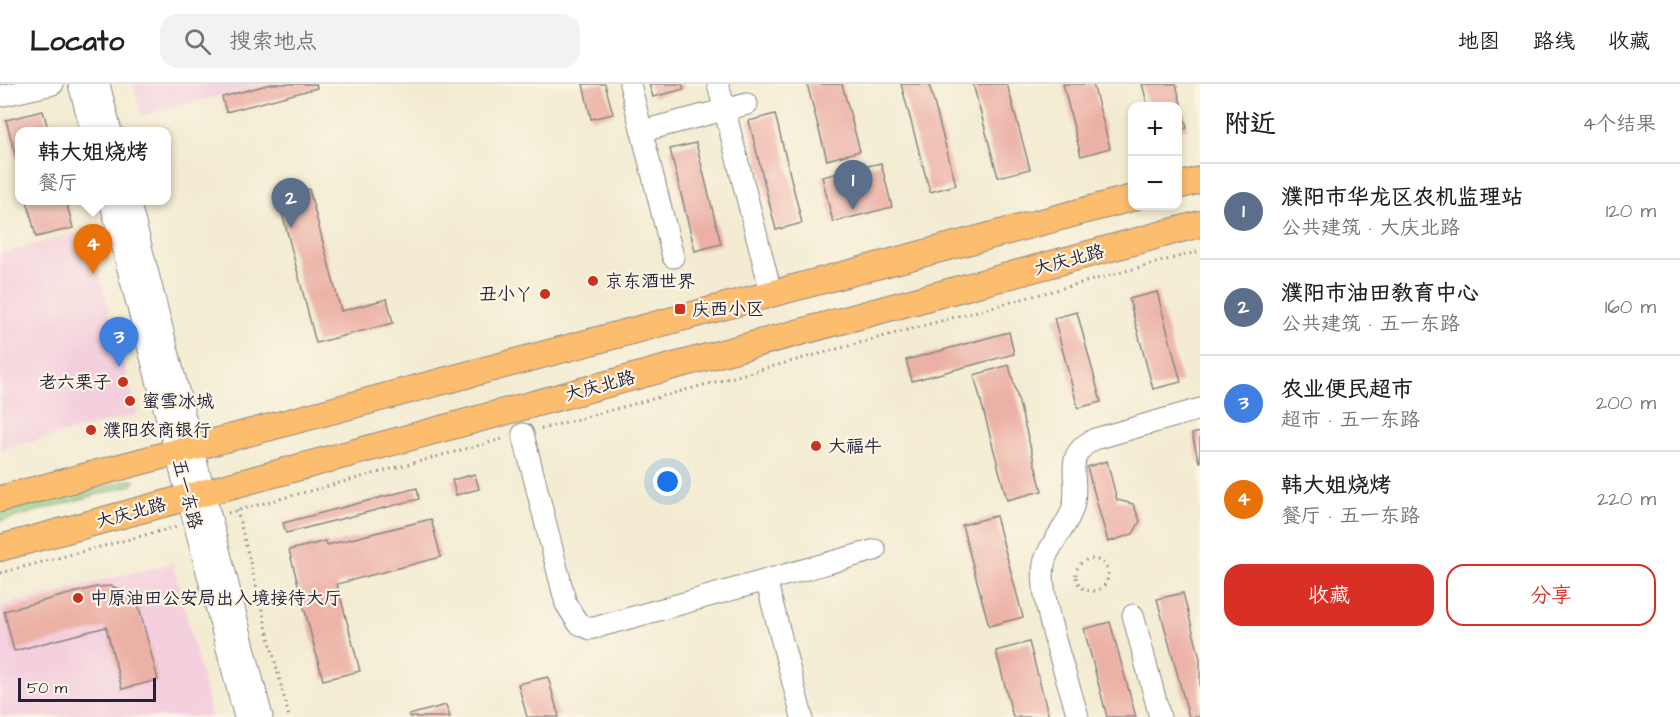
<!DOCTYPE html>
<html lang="zh">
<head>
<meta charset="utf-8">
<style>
  :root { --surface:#fff; --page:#f2f2f2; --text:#202124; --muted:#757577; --line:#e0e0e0; --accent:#d93025 }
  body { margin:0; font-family:"Architects Daughter","LXGW WenKai TC",sans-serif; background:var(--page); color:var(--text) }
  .controls { position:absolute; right:18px; top:18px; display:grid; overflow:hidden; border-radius:12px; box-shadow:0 3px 9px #0003 }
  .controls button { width:54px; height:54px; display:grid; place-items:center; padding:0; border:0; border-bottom:2px solid var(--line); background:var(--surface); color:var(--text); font:30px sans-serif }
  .scale { position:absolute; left:18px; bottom:15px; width:138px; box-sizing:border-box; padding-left:6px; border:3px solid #22223b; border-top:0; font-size:16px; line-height:21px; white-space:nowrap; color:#22223b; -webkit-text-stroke:4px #fcf5e5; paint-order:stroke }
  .you { position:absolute; left:668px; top:398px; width:21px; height:21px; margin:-15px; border:4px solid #fff; border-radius:50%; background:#1a73e8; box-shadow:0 0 0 9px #1a73e833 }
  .badge { display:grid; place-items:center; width:39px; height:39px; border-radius:50%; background:var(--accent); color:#fff; font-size:20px; font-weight:700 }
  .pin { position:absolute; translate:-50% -50px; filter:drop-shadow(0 2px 3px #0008) }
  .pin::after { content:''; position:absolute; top:32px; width:21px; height:18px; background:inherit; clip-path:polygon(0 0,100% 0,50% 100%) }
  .popup { position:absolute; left:15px; top:43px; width:156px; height:78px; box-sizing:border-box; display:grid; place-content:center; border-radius:12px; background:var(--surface); filter:drop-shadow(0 2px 4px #0005); font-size:20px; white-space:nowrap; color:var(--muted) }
  .popup b { font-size:22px; color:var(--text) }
  .popup::after { content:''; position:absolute; left:50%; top:100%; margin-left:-12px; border:12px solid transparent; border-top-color:var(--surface) }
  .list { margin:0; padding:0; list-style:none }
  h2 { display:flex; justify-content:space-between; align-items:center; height:78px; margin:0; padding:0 24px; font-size:26px }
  h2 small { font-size:20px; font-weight:400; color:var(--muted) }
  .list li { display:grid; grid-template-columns:39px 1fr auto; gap:18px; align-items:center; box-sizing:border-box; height:96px; padding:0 24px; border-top:2px solid var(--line) }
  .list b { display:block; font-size:22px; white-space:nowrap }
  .list p { margin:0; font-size:20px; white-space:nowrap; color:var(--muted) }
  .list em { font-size:20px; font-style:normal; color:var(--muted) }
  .actions { display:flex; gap:12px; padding:18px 24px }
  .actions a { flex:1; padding:14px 0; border:2px solid var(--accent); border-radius:18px; text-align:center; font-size:21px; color:var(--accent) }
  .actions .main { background:var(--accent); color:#fff }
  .icon { flex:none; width:33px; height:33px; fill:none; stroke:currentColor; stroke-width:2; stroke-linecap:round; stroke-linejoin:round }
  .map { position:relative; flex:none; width:1200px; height:633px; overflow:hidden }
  header { display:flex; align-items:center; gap:36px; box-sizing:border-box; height:84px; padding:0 30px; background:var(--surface); border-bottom:2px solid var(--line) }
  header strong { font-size:28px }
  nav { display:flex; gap:33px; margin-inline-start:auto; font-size:21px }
  .search { width:420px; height:54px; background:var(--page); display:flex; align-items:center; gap:15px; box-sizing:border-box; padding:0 21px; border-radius:18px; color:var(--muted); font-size:22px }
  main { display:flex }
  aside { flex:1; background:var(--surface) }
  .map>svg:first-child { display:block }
</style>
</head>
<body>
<header>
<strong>Locato</strong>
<div class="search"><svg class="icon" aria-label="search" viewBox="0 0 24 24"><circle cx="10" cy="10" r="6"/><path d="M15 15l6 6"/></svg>搜索地点</div>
<nav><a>地图</a><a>路线</a><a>收藏</a></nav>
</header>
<main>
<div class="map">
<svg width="1200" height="633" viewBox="0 0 1200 633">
  <rect width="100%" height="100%" fill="#fcf5e5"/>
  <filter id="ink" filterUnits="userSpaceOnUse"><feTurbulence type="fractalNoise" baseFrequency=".0167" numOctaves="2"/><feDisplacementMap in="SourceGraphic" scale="12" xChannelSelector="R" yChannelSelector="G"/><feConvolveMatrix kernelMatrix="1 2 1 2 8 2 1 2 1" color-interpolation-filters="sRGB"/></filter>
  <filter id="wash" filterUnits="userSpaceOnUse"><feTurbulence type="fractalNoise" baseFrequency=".008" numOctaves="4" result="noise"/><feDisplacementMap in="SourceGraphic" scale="24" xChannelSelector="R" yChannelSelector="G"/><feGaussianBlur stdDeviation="1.35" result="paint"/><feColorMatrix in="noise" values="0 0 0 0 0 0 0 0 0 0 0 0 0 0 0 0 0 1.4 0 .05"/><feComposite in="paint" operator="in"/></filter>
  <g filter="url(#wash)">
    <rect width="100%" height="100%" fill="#f3ecd2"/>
    <path fill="#f4cfde" d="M 133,0 L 267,0 L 141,32 Z
      M 87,146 L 138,330 L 0,366 L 0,170 Z
      M 173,479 L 212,633 L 0,633 L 0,522 Z"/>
    <path fill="#93d187" stroke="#5a7a61" stroke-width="1.5" d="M 130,396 L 135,397 L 132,401 L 0,437 L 0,429 Z"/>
    <g id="blocks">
      <path fill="#ecb1a6" d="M 271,0 L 316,0 L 317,4 L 226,28 L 222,13 Z
        M 583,0 L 605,0 L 613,30 L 591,35 Z
        M 649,0 L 682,0 L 684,5 L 653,13 Z
        M 807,0 L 842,0 L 860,67 L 827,76 Z
        M 901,0 L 929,0 L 956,101 L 930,108 Z
        M 973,0 L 1007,0 L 1030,85 L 998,93 Z
        M 1063,0 L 1093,0 L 1110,64 L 1081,72 Z
        M 1142,0 L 1176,0 L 1187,44 L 1178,46 L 1178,22 L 1148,22 Z
        M 43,27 L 49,48 L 20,48 L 19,85 L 6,36 Z
        M 775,30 L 802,139 L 776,146 L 749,37 Z
        M 696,59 L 721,160 L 695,167 L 670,65 Z
        M 881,79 L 892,123 L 833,138 L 822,93 Z
        M 309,105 L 341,227 L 387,215 L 393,239 L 316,259 L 278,113 Z
        M 27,116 L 66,116 L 73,144 L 36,153 Z
        M 1157,208 L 1181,298 L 1153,305 L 1129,215 Z
        M 1077,228 L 1101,318 L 1078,324 L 1054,234 Z
        M 1009,248 L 1014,270 L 912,297 L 906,276 Z
        M 1009,281 L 1042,407 L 1007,416 L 974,291 Z
        M 1200,348 L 1200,378 L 1199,378 L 1192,350 Z
        M 1107,377 L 1117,416 L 1133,420 L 1140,437 L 1133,450 L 1108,458 L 1087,383 Z
        M 475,390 L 479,405 L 456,411 L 452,396 Z
        M 417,404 L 419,415 L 286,449 L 283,439 Z
        M 996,432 L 1023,533 L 989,542 L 962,441 Z
        M 431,435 L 441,473 L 337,500 L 360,587 L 323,596 L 289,466 L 326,457 L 327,461 Z
        M 111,502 L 130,509 L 138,519 L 158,596 L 122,605 L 106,543 L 14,567 L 4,527 L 96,503 Z
        M 1183,509 L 1200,574 L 1200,633 L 1189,633 L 1157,515 Z
        M 1110,538 L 1136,633 L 1107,633 L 1084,545 Z
        M 1029,558 L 1049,633 L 1013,633 L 996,567 Z
        M 548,593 L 559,633 L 527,633 L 518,600 Z
        M 446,621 L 450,633 L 409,633 L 409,631 Z"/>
    </g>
  </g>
  <g filter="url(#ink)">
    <use href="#blocks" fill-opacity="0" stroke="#8a8786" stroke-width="1.5"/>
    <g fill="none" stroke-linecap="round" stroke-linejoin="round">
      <defs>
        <path id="minor" d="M 79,0 L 92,48
          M 99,0 L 111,48
          M 630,0 L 673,173
          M 718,0 L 771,208
          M 0,12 L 53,0
          M 642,47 L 747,20
          M 110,116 L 245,633
          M 129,116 L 262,633
          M 523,350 L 566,520 L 578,539 L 590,545 L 875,466
          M 766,496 L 802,633
          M 1133,531 L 1160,633
          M 1078,633 C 1069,598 1035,508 1045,476 C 1051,457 1068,442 1073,423 C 1081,394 1060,372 1095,355 L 1200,325"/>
        <path id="major" d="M 1178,102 L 1200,96
          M 0,415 L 1132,114
          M 0,464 L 1200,140"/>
      </defs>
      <use href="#minor" stroke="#8a8786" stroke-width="23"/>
      <use href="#major" stroke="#8a8786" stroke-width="28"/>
      <path stroke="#8a8786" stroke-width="3" stroke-dasharray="1.5 4.5" stroke-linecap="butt" d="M 541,345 L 1200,167
        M 237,426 L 289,633
        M 228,429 L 506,354
        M1076 491a16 16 0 1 1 32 0a16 16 0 1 1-32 0Z
        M 0,489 L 176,443"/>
      <use href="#minor" stroke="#fff" stroke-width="21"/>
      <use href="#major" stroke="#fcbd6e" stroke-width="26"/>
    </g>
  </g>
  <g fill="#c8321e" stroke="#fcf5e5" stroke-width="2">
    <circle cx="593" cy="197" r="6"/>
    <circle cx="545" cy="210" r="6"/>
    <rect x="674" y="219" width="12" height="12" rx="3"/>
    <circle cx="123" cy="298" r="6"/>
    <circle cx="130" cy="317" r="6"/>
    <circle cx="91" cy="346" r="6"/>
    <circle cx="816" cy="362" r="6"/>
    <circle cx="78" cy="514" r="6"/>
  </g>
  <g text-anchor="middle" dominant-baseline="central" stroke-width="4.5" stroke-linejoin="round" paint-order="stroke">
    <g font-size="18" fill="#22223b" stroke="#fcf5e5">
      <text transform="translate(1069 176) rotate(-15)">大庆北路</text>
      <text transform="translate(600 302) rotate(-15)">大庆北路</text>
      <text transform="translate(187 410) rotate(76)">五一东路</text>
      <text transform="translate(131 429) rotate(-15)">大庆北路</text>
    </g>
    <g font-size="18" fill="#22223b" stroke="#fcf5e5" text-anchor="start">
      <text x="605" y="197">京东酒世界</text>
      <text x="533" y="210" text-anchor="end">丑小丫</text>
      <text x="692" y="225">庆西小区</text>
      <text x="111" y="298" text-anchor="end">老六栗子</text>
      <text x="142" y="317">蜜雪冰城</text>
      <text x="103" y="346">濮阳农商银行</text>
      <text x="828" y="362">大福牛</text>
      <text x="90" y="514">中原油田公安局出入境接待大厅</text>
    </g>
  </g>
</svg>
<div class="controls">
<button>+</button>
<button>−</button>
</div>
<div class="scale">50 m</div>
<div class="you"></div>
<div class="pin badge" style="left:853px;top:126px;background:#5c6f8a">1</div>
<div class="pin badge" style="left:291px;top:144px;background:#5c6f8a">2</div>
<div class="pin badge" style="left:119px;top:283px;background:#3f7fe0">3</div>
<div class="pin badge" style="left:93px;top:190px;background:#e8710a">4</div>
<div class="popup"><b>韩大姐烧烤</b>餐厅</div>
</div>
<aside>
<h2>附近<small>4个结果</small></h2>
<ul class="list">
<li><span class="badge" style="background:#5c6f8a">1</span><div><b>濮阳市华龙区农机监理站</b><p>公共建筑 · 大庆北路</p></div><em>120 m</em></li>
<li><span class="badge" style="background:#5c6f8a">2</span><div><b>濮阳市油田教育中心</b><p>公共建筑 · 五一东路</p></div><em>160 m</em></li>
<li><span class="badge" style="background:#3f7fe0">3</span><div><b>农业便民超市</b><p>超市 · 五一东路</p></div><em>200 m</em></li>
<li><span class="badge" style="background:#e8710a">4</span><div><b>韩大姐烧烤</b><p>餐厅 · 五一东路</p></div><em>220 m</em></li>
</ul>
<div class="actions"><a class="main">收藏</a><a>分享</a></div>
</aside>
</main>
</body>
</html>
